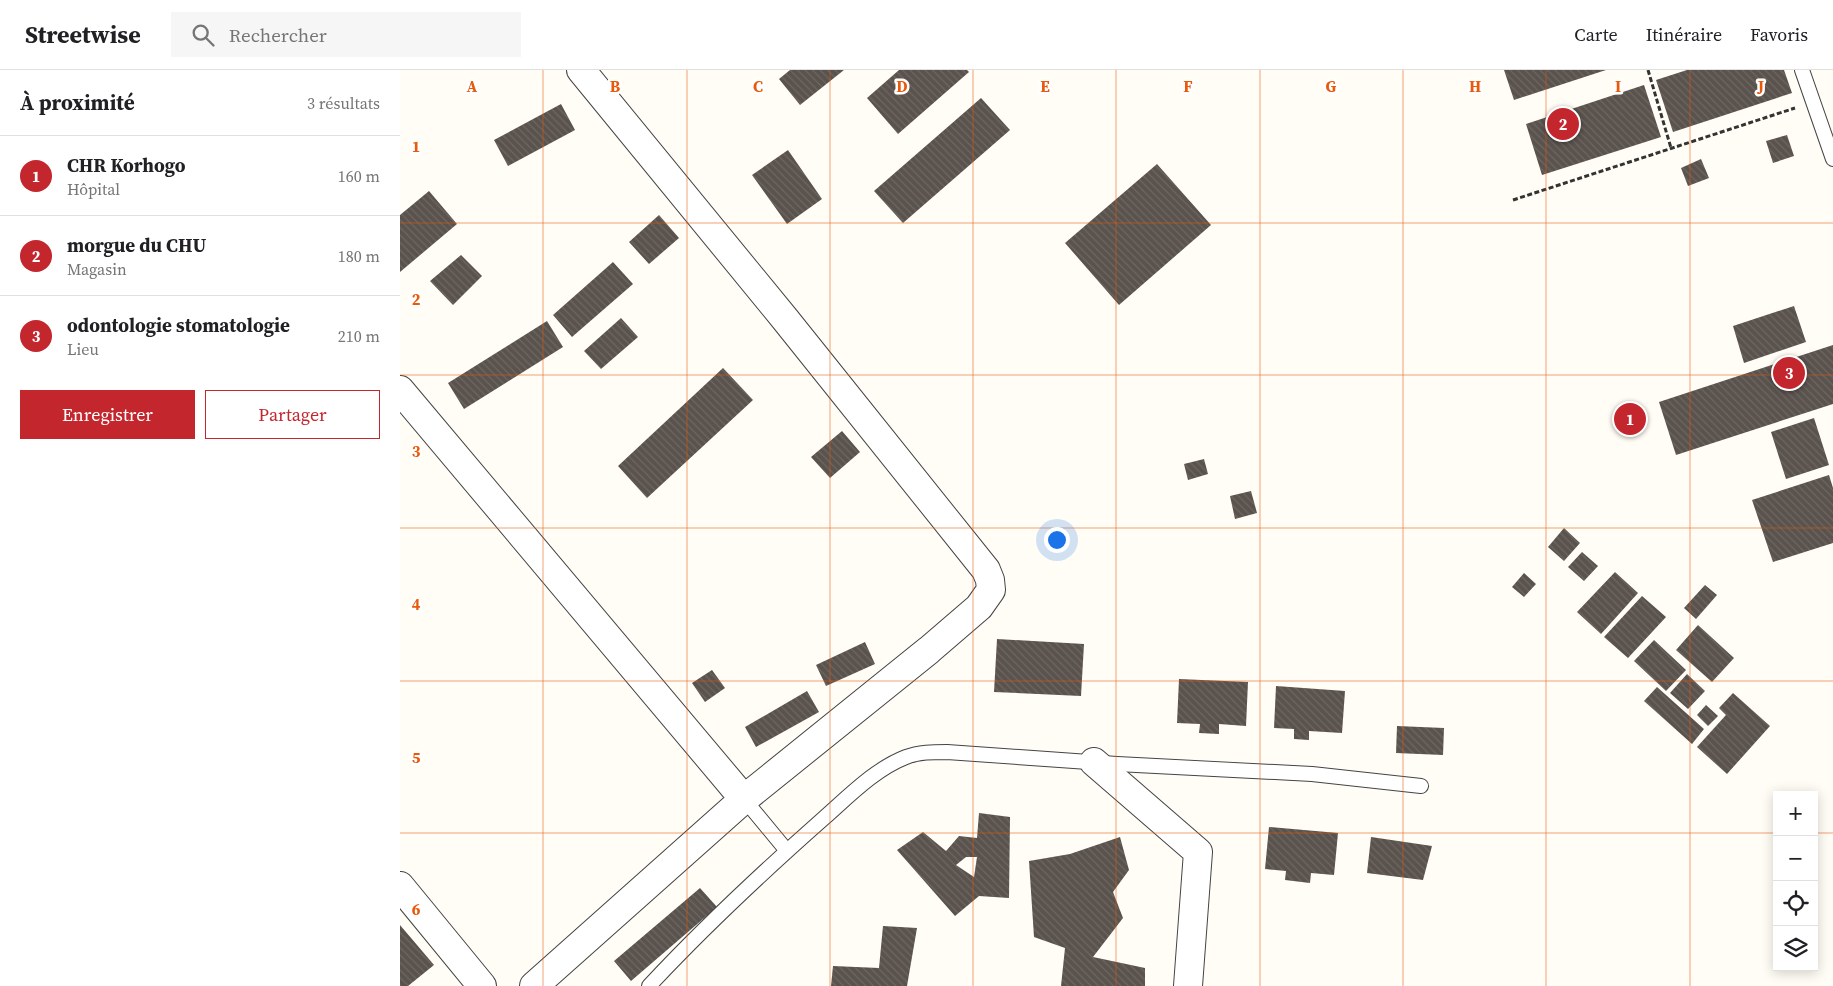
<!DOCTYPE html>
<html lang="fr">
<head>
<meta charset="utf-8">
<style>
  :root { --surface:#fff; --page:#f6f6f6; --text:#202124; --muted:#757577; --line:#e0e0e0; --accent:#c4262e }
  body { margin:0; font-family:"Source Serif 4",serif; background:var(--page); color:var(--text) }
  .controls { position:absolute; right:15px; bottom:15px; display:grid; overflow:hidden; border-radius:0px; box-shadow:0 2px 12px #0003 }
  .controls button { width:45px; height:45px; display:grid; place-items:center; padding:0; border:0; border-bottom:1px solid var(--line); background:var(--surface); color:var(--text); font:25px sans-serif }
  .you { position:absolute; left:656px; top:469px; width:18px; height:18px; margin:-12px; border:4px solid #fff; border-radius:50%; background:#1a73e8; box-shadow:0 0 0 8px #1a73e833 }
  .badge { display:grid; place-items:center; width:32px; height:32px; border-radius:50%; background:var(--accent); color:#fff; font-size:16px; font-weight:700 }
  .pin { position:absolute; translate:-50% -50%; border:2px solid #fff; box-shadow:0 1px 5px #0006 }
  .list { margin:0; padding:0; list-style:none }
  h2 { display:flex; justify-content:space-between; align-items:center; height:65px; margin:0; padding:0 20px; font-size:21px }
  h2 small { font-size:16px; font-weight:400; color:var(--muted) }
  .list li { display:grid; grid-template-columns:32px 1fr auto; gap:15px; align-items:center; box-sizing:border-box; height:80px; padding:0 20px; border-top:1px solid var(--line) }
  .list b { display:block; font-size:19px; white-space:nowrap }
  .list p { margin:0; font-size:16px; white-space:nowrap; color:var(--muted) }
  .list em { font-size:16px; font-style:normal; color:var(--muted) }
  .actions { display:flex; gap:10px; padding:15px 20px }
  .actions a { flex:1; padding:11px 0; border:1px solid var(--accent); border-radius:0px; text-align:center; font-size:18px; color:var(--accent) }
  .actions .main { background:var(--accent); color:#fff }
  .icon { flex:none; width:28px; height:28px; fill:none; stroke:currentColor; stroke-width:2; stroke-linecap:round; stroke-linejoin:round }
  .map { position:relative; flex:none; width:1433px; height:916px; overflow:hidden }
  header { display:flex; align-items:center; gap:30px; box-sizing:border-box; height:70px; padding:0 25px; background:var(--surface); border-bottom:1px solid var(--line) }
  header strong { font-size:24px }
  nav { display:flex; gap:28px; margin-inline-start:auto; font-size:18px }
  .search { width:350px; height:45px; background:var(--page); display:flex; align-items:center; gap:12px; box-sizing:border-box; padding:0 18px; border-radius:0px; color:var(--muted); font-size:19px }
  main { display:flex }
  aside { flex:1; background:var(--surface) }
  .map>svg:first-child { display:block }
</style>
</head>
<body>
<header>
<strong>Streetwise</strong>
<div class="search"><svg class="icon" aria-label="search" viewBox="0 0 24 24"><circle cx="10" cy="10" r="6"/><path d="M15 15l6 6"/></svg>Rechercher</div>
<nav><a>Carte</a><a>Itinéraire</a><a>Favoris</a></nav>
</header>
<main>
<aside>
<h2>À proximité<small>3 résultats</small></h2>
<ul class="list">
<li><span class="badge">1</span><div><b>CHR Korhogo</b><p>Hôpital</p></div><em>160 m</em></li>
<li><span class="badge">2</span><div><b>morgue du CHU</b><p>Magasin</p></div><em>180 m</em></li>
<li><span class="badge">3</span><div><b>odontologie stomatologie</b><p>Lieu</p></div><em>210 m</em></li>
</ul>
<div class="actions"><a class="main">Enregistrer</a><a>Partager</a></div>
</aside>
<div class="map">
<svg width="1433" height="916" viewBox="0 0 1433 916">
  <defs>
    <pattern id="building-back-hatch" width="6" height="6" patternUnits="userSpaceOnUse" patternTransform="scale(1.25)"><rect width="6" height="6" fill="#5a524d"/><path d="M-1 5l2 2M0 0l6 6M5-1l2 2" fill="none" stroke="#6d6662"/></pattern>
  </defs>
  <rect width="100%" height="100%" fill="#fffdf5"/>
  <path fill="url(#building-back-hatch)" fill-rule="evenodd" d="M 390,0 L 444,0 L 400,35 L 379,9 Z
    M 499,0 L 567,0 L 569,2 L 498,64 L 467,28 Z
    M 1104,0 L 1206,0 L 1114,30 Z
    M 1287,0 L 1384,0 L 1392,23 L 1273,62 L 1256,10 Z
    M 1244,15 L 1261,67 L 1142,105 L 1126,54 Z
    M 581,28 L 610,60 L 503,153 L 474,121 Z
    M 161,34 L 175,60 L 108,96 L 94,70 Z
    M 1387,65 L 1394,86 L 1373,93 L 1366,71 Z
    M 388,80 L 422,129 L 387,154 L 352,105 Z
    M 1301,89 L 1309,108 L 1288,116 L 1281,98 Z
    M 757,94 L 811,155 L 719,235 L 665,173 Z
    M 29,121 L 57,154 L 0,202 L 0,145 Z
    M 259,145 L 279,168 L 249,194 L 229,172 Z
    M 61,185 L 82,206 L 53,235 L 30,211 Z
    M 213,192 L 233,214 L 172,267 L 153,245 Z
    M 1394,236 L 1406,272 L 1344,293 L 1333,256 Z
    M 221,248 L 238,267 L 201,299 L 184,281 Z
    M 147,251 L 163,277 L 64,339 L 48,313 Z
    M 1433,275 L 1433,334 L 1276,385 L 1259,332 Z
    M 323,298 L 353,330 L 247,428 L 218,396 Z
    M 1414,348 L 1429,395 L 1386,409 L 1371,362 Z
    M 442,361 L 460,382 L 430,408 L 411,387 Z
    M 804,389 L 808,404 L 788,410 L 784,394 Z
    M 1429,405 L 1433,418 L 1433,473 L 1373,492 L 1352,430 Z
    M 851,421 L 857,443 L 835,449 L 830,426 Z
    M 1164,458 L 1180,473 L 1164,491 L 1148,477 Z
    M 1182,482 L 1198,496 L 1184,511 L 1168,497 Z
    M 1215,502 L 1238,523 L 1201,564 L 1177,542 Z
    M 1124,503 L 1136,514 L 1124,527 L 1112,517 Z
    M 1305,515 L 1317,525 L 1296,549 L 1284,538 Z
    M 1242,526 L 1266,547 L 1228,588 L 1204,567 Z
    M 1298,555 L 1334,588 L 1312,612 L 1276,580 Z
    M 597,569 L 684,574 L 681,626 L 594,622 Z
    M 1254,570 L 1286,600 L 1266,621 L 1234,591 Z
    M 465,572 L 475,594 L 426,616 L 416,595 Z
    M 312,600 L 325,618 L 305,632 L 292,613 Z
    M 1287,604 L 1305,621 L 1288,639 L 1270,623 Z
    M 779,609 L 848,612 L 846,656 L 819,654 L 819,664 L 799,663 L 800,654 L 777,653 Z
    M 876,616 L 945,621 L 942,663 L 909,661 L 909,670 L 894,669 L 894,659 L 874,658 Z
    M 1257,617 L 1304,659 L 1292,674 L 1244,631 Z
    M 407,621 L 419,642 L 356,677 L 345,657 Z
    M 1333,623 L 1370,656 L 1327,704 L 1297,677 L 1326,645 L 1319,638 Z
    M 1306,635 L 1318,646 L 1308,656 L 1297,645 Z
    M 997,656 L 1044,658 L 1043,685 L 996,683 Z
    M 579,743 L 610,747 L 609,828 L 579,826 L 555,846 L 497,780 L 523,762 L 546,781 L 559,766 L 577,768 ZM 566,787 L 577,787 L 574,807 L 556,795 Z
    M 869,757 L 938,763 L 934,805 L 911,803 L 910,813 L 885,810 L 886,801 L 865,799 Z
    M 720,767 L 729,800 L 713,822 L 723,848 L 693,887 L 745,898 L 745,916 L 661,916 L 665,878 L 634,867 L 629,791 L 670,784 Z
    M 971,767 L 1032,776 L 1023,810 L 967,803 Z
    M 300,818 L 317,837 L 231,911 L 214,891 Z
    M 0,855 L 34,895 L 8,916 L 0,916 Z
    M 483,856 L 517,858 L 507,916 L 431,916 L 433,896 L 479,898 Z"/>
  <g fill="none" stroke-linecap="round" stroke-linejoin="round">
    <defs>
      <path id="service" d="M 1402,0 L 1433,89
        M 344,729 L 387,781
        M 249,916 C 304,857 364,801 424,748 C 449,726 475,699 506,687 C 519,682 533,682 547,682 L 717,694 L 912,704 L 1021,716"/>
      <path id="minor" d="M 0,320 L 344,729
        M 694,692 L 798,782 L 788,916
        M 0,816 L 82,916
        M 134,916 L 344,729 L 529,580 L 579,537 L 591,520 L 590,510 L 586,500 L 385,249 L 181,0"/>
    </defs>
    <use href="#service" stroke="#444" stroke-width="16"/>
    <use href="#minor" stroke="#444" stroke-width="30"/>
    <path stroke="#333" stroke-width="3" stroke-dasharray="5 2.5" stroke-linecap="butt" d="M 1248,0 L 1271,78
      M 1113,130 L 1395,38"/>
    <use href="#service" stroke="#fff" stroke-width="14"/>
    <use href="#minor" stroke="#fff" stroke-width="28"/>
  </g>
  <path fill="none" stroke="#e8590c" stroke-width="1" stroke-opacity="0.55" d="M 143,0 L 143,916M 287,0 L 287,916M 430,0 L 430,916M 573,0 L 573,916M 716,0 L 716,916M 860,0 L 860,916M 1003,0 L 1003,916M 1146,0 L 1146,916M 1290,0 L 1290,916M 0,153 L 1433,153M 0,305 L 1433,305M 0,458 L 1433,458M 0,611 L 1433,611M 0,763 L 1377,763M 1414,763 L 1433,763"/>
  <g font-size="16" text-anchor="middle" font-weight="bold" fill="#e8590c" stroke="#fff" stroke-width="5" stroke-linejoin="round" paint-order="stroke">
    <text x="72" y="22">A</text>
    <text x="215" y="22">B</text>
    <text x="358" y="22">C</text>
    <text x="502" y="22">D</text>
    <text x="645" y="22">E</text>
    <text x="788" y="22">F</text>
    <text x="931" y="22">G</text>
    <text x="1075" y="22">H</text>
    <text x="1218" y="22">I</text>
    <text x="1361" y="22">J</text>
    <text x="16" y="82">1</text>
    <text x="16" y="235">2</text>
    <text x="16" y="387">3</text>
    <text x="16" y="540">4</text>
    <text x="16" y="693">5</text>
    <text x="16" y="845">6</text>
  </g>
</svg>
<div class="controls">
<button>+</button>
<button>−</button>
<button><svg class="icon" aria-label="locate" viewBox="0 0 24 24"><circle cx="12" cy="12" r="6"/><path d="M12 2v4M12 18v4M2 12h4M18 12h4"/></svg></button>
<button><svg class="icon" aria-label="layers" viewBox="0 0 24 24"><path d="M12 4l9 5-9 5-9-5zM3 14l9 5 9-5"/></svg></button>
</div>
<div class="you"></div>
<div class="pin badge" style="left:1230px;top:349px">1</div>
<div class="pin badge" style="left:1163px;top:54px">2</div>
<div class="pin badge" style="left:1389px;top:303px">3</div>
</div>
</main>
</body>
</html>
